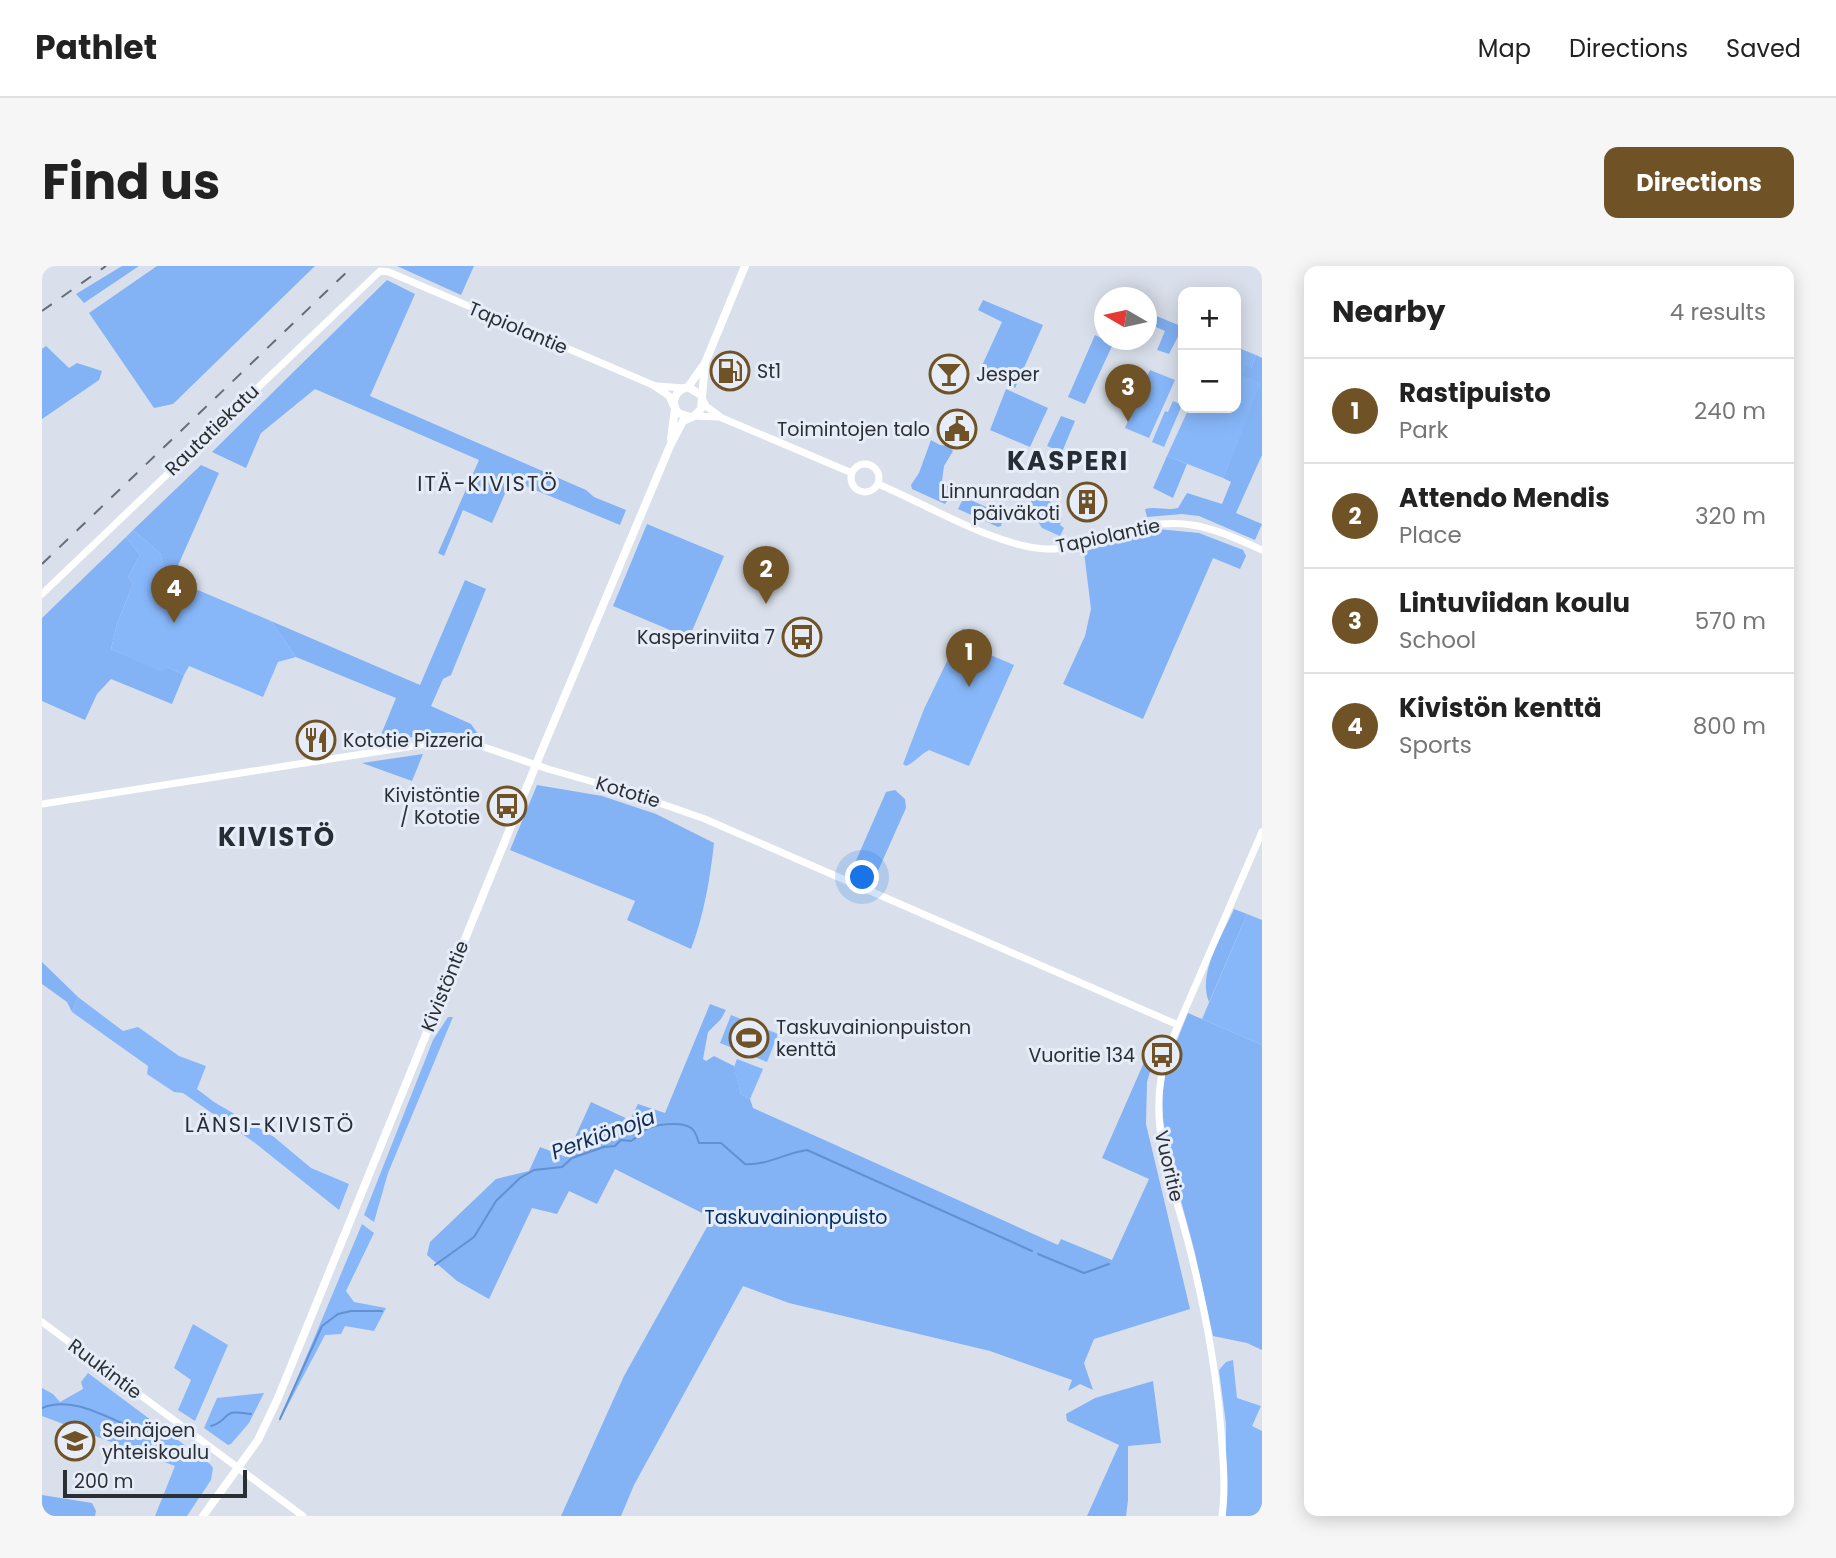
<!DOCTYPE html>
<html lang="en">
<head>
<meta charset="utf-8">
<style>
  :root { --surface:#fff; --page:#f6f6f6; --text:#222; --muted:#767676; --line:#e0e0e0; --accent:#6f5225 }
  body { margin:0; font-family:Poppins,sans-serif; background:var(--page); color:var(--text) }
  .controls { position:absolute; right:21px; top:21px; display:grid; overflow:hidden; border-radius:14px; box-shadow:0 4px 18px #0003 }
  .controls button { width:63px; height:63px; display:grid; place-items:center; padding:0; border:0; border-bottom:2px solid var(--line); background:var(--surface); color:var(--text); font:35px sans-serif }
  .compass { position:absolute; left:1052px; top:21px; width:63px; height:63px; border-radius:50%; background:var(--surface); box-shadow:0 4px 18px #0003; rotate:279deg }
  .scale { position:absolute; left:21px; bottom:18px; width:184px; box-sizing:border-box; padding-left:7px; border:4px solid #2b2e32; border-top:0; font-size:19px; line-height:24px; white-space:nowrap; color:#2b2e32; -webkit-text-stroke:5px #e6edf8; paint-order:stroke }
  .you { position:absolute; left:821px; top:612px; width:24px; height:24px; margin:-18px; border:5px solid #fff; border-radius:50%; background:#1a73e8; box-shadow:0 0 0 10px #1a73e833 }
  .badge { display:grid; place-items:center; width:46px; height:46px; border-radius:50%; background:var(--accent); color:#fff; font-size:23px; font-weight:700 }
  .pin { position:absolute; translate:-50% -58px; filter:drop-shadow(0 2px 4px #0008) }
  .pin::after { content:''; position:absolute; top:37px; width:24px; height:21px; background:inherit; clip-path:polygon(0 0,100% 0,50% 100%) }
  .list { margin:0; padding:0; list-style:none }
  h2 { display:flex; justify-content:space-between; align-items:center; height:91px; margin:0; padding:0 28px; font-size:30px }
  h2 small { font-size:23px; font-weight:400; color:var(--muted) }
  .list li { display:grid; grid-template-columns:46px 1fr auto; gap:21px; align-items:center; box-sizing:border-box; height:105px; padding:0 28px; border-top:2px solid var(--line) }
  .list b { display:block; font-size:26px; white-space:nowrap }
  .list p { margin:0; font-size:23px; white-space:nowrap; color:var(--muted) }
  .list em { font-size:23px; font-style:normal; color:var(--muted) }
  .map { position:relative; flex:none; width:1220px; height:1250px; overflow:hidden; border-radius:14px }
  header { display:flex; align-items:center; gap:42px; box-sizing:border-box; height:98px; padding:0 35px; background:var(--surface); border-bottom:2px solid var(--line) }
  header strong { font-size:33px }
  nav { display:flex; gap:38px; margin-inline-start:auto; font-size:24px }
  .intro { display:flex; align-items:center; justify-content:space-between; box-sizing:border-box; height:168px; padding:0 42px }
  h1 { margin:0; font-size:49px }
  .button { padding:18px 32px; border-radius:14px; background:var(--accent); color:#fff; font-size:24px; font-weight:700 }
  main { display:flex; gap:42px; padding:0 42px }
  aside { flex:1; background:var(--surface); border-radius:14px; box-shadow:0 4px 18px #0003 }
  .map>svg:first-child { display:block }
</style>
</head>
<body>
<header>
<strong>Pathlet</strong>
<nav><a>Map</a><a>Directions</a><a>Saved</a></nav>
</header>
<div class="intro"><h1>Find us</h1><a class="button">Directions</a></div>
<main>
<div class="map">
<svg width="1220" height="1250" viewBox="0 0 1220 1250">
  <rect width="100%" height="100%" fill="#d9e0eb"/>
  <path fill="#87b7f9" d="M 1194,81 L 1214,89 L 1209,102 L 1220,117 L 1181,212 L 1125,190 L 1147,142 L 1194,142 Z
    M 1108,104 L 1133,114 L 1107,172 L 1083,162 Z
    M 1131,135 L 1140,139 L 1122,181 L 1110,176 L 1123,145 L 1126,146 Z
    M 991,221 L 1014,241 L 1020,253 L 1018,259 L 1022,262 L 1018,270 L 1000,262 L 988,243 Z
    M 91,264 L 118,287 L 122,301 L 130,313 L 229,355 L 254,391 L 236,396 L 221,431 L 147,400 L 142,409 L 125,401 L 122,407 L 69,383 L 75,358 L 91,318 L 86,311 L 98,289 L 84,271 Z
    M 921,362 L 939,385 L 972,399 L 927,500 L 887,484 C 879,488 872,497 864,500 L 861,498 L 882,443 Z
    M 1205,648 L 1220,654 L 1220,779 L 1160,753 Z
    M 36,731 L 81,765 L 96,761 L 137,790 L 164,800 L 155,823 L 172,836 L 232,871 L 269,902 L 307,918 L 297,944 L 213,877 L 141,827 L 132,826 L 105,808 L 106,800 L 30,746 Z
    M 689,749 L 736,768 L 725,796 L 678,777 Z
    M 406,751 L 411,751 L 346,907 L 332,956 L 322,949 L 391,774 Z
    M 695,793 L 721,803 L 708,833 L 699,828 L 692,801 Z
    M 320,958 L 332,967 L 304,1025 L 312,1036 L 344,1042 L 332,1065 L 303,1060 L 299,1068 L 283,1069 L 236,1158 Z
    M 151,1058 L 186,1079 L 153,1155 L 136,1144 L 149,1114 L 132,1102 Z
    M 1191,1094 L 1195,1132 L 1219,1140 L 1210,1160 L 1220,1165 L 1220,1238 L 1215,1250 L 1184,1250 L 1184,1158 L 1177,1104 L 1184,1096 Z
    M 46,1107 L 168,1198 L 171,1202 L 169,1214 L 145,1250 L 113,1250 L 133,1200 L 0,1150 L 0,1122 L 11,1128 L 18,1136 L 41,1123 L 39,1116 Z
    M 222,1127 L 207,1157 L 189,1178 L 186,1179 L 162,1162 L 175,1132 Z"/>
  <path fill="#83b2f5" d="M 80,0 L 97,0 L 42,37 L 34,28 Z
    M 115,0 L 273,0 L 131,138 L 112,142 L 47,47 Z
    M 355,0 L 432,0 L 419,29 Z
    M 345,14 L 373,28 L 328,130 L 544,224 L 552,231 L 584,244 L 578,259 L 469,214 L 450,257 L 421,244 L 402,290 L 396,287 L 437,194 L 273,123 L 219,167 L 204,202 L 170,186 Z
    M 941,34 L 1001,59 L 973,122 L 937,106 L 960,56 L 936,44 Z
    M 1105,46 L 1141,61 L 1127,88 L 1115,84 L 1123,65 L 1105,57 Z
    M 1053,69 L 1071,78 L 1043,138 L 1026,131 Z
    M 4,80 L 27,102 L 35,97 L 60,105 L 57,114 L 0,153 L 0,83 Z
    M 1214,89 L 1220,92 L 1220,189 L 1194,247 L 1220,258 L 1213,274 L 1157,250 L 1140,248 L 1105,251 L 1103,243 C 1114,240 1125,245 1136,242 L 1145,227 L 1180,238 L 1189,216 L 1181,212 L 1219,117 L 1200,109 L 1204,100 L 1209,102 Z
    M 964,123 L 1006,142 L 988,181 L 948,164 Z
    M 1019,150 L 1033,155 L 1020,186 L 1005,180 Z
    M 889,174 L 898,179 L 907,180 L 911,185 L 902,200 L 900,215 L 909,223 L 910,228 L 903,238 L 870,223 L 869,219 L 877,207 Z
    M 1125,190 L 1145,198 L 1131,232 L 1111,222 Z
    M 159,199 L 177,207 L 130,313 L 122,301 L 118,287 L 91,264 Z
    M 922,231 L 962,249 L 959,260 L 956,261 L 916,243 Z
    M 605,258 L 682,290 L 647,372 L 571,340 Z
    M 1116,263 L 1157,267 L 1201,284 L 1204,290 L 1198,303 L 1171,292 L 1101,453 L 1021,418 L 1043,370 L 1049,343 L 1042,286 L 1085,271 Z
    M 84,271 L 98,289 L 86,311 L 91,318 L 75,358 L 69,383 L 121,406 L 125,401 L 142,409 L 130,438 L 69,413 L 55,428 L 43,454 L 0,435 L 0,352 Z
    M 423,314 L 444,323 L 409,409 L 401,413 L 389,440 L 429,458 L 438,471 L 407,466 L 336,476 L 354,432 L 254,391 L 229,355 L 378,419 Z
    M 381,488 L 370,515 L 320,497 Z
    M 495,519 L 560,530 L 614,548 L 672,577 C 668,613 662,649 649,683 L 585,654 L 593,635 L 468,584 Z
    M 853,524 L 863,533 L 864,542 L 831,616 L 809,606 L 844,526 Z
    M 1192,643 L 1205,648 L 1167,736 C 1155,707 1181,669 1192,643 Z
    M 0,696 L 36,731 L 30,746 L 25,736 L 0,718 Z
    M 668,738 L 684,744 L 679,753 L 666,766 L 661,793 L 664,795 L 672,790 L 692,800 L 699,828 L 708,833 L 711,842 L 1016,979 L 1019,973 L 1070,994 L 1107,913 L 1060,892 L 1114,769 L 1118,772 L 1105,816 L 1104,858 L 1148,1043 L 1052,1073 L 1042,1097 L 1051,1124 L 1038,1118 L 1026,1125 L 1030,1114 L 948,1085 L 747,1037 L 701,1020 L 592,1219 L 579,1250 L 519,1250 L 582,1110 L 670,952 L 573,903 L 555,938 L 527,925 L 515,948 L 490,942 L 447,1033 L 415,1015 L 385,989 L 388,976 L 454,913 L 487,905 L 498,881 L 524,891 L 549,836 L 588,854 L 596,838 L 623,847 Z
    M 1146,747 L 1220,779 L 1220,1084 L 1205,1077 L 1171,1070 L 1153,987 L 1126,886 L 1121,852 L 1120,831 L 1123,810 L 1130,787 Z
    M 1111,1115 L 1119,1177 L 1086,1180 L 1086,1234 L 1084,1250 L 1045,1250 L 1077,1179 L 1025,1155 L 1024,1148 L 1053,1132 Z
    M 0,1229 L 50,1237 L 54,1245 L 53,1250 L 0,1250 Z"/>
  <g fill="none" stroke-linecap="round" stroke-linejoin="round">
    <path stroke="#6290d0" stroke-width="2" d="M 996,988 L 1042,1007 L 1067,998
      M 393,999 L 432,971 L 454,935 L 478,912 L 492,904 L 520,901 L 530,892 L 562,881 L 573,880 L 579,874 L 589,875 C 594,872 598,868 603,864 C 613,858 640,855 649,862 C 654,865 655,872 657,877 L 679,877 L 703,898 C 723,900 744,887 765,884 L 990,985
      M 0,1142 C 40,1125 86,1170 126,1170
      M 238,1153 L 280,1060 L 296,1048 L 309,1045 L 340,1045
      M 169,1160 C 190,1154 177,1142 209,1148"/>
    <path stroke="#fff" stroke-width="7" d="M 615,120 L 642,122
      M 661,134 L 664,140 L 680,152 L 810,207
      M 652,150 L 676,151
      M809 212a14 14 0 1 1 28 0a14 14 0 1 1-28 0Z
      M 836,218 C 884,238 954,281 1005,283 C 1030,284 1053,274 1077,267 C 1136,248 1166,259 1220,284
      M 0,328 L 338,5 L 347,6 L 611,119 L 627,130 L 631,139
      M 0,538 L 391,477 L 421,476 L 436,479 L 506,503 L 583,525 L 663,553 L 1136,759
      M 0,1056 L 261,1250
      M 1180,1250 C 1184,1222 1181,1193 1179,1165 C 1174,1100 1162,1038 1146,976 C 1128,908 1103,853 1126,783 L 1220,566"/>
    <path stroke="#fff" stroke-width="8" d="M 646,121 L 663,97 L 703,0
      M 648,151 L 636,147 C 628,136 633,124 646,121 L 659,129
      M 629,173 L 633,143
      M 161,1250 L 216,1174 L 236,1132 L 500,484 L 628,180 L 641,155 L 652,150 L 659,143 L 663,97"/>
    <path stroke="#686c73" stroke-width="2" stroke-dasharray="12 12" stroke-linecap="butt" d="M 0,45 L 64,0
      M 0,298 L 311,0"/>
  </g>
  <defs>
    <symbol id="fuel-ring" viewBox="-11 -11 22 22"><circle r="9.5" fill="#e6edf8" stroke="#6f5225" stroke-width="1.5"/><path d="M-5.5-6h7V0h2V4h1.3V-2.5L3-4.5l.8-.8L6-3V5H2.5V1h-1V6h-7ZM-4.2-4.7v3.2H.2V-4.7Z" fill="#6f5225"/></symbol>
    <symbol id="bar-ring" viewBox="-11 -11 22 22"><circle r="9.5" fill="#e6edf8" stroke="#6f5225" stroke-width="1.5"/><path d="M-6-5H6L.8 .8V4.5H3.5V6h-7V4.5H-.8V.8Z" fill="#6f5225"/></symbol>
    <symbol id="civic-ring" viewBox="-11 -11 22 22"><circle r="9.5" fill="#e6edf8" stroke="#6f5225" stroke-width="1.5"/><path d="M-.6-6.5H3V-4.5H.6V-3L4-1V1h2V6H-6V1h2V-1L-.6-3ZM-1.2 2.5V6h2.4V2.5Z" fill="#6f5225"/></symbol>
    <symbol id="building-ring" viewBox="-11 -11 22 22"><circle r="9.5" fill="#e6edf8" stroke="#6f5225" stroke-width="1.5"/><path d="M-4-6H4V6H1V3H-1V6H-4ZM-2.5-4.3h1.7v1.8h-1.7ZM.8-4.3h1.7v1.8H.8ZM-2.5-1h1.7V.8h-1.7ZM.8-1h1.7V.8H.8Z" fill="#6f5225"/></symbol>
    <symbol id="bus-ring" viewBox="-11 -11 22 22"><circle r="9.5" fill="#e6edf8" stroke="#6f5225" stroke-width="1.5"/><path d="M-5-6H5V4H4V6H2V4H-2V6H-4V4H-5ZM-3.5-4V0h7V-4ZM-3.5 1.2v1.5H-2V1.2ZM2 1.2v1.5H3.5V1.2Z" fill="#6f5225"/></symbol>
    <symbol id="restaurant-ring" viewBox="-11 -11 22 22"><circle r="9.5" fill="#e6edf8" stroke="#6f5225" stroke-width="1.5"/><path d="M-5-6h1v4h1v-4h1v4h1v-4h1v5L-1.5 .5V6h-2V.5L-5-1ZM5-6V6H3V1.5H1.5Q1.5-4 5-6Z" fill="#6f5225"/></symbol>
    <symbol id="stadium-ring" viewBox="-11 -11 22 22"><circle r="9.5" fill="#e6edf8" stroke="#6f5225" stroke-width="1.5"/><path d="M0-5a6.5 5 0 1 0 0 10a6.5 5 0 1 0 0-10ZM-3.5-1.8h7v3.6h-7Z" fill="#6f5225"/></symbol>
    <symbol id="school-ring" viewBox="-11 -11 22 22"><circle r="9.5" fill="#e6edf8" stroke="#6f5225" stroke-width="1.5"/><path d="M0-5L7-2L0 1L-7-2ZM-4 1L0 2.5L4 1V4Q0 6-4 4Z" fill="#6f5225"/></symbol>
  </defs>
  <g fill-rule="evenodd">
    <use href="#fuel-ring" x="666" y="83" width="44" height="44"/>
    <use href="#bar-ring" x="885" y="86" width="44" height="44"/>
    <use href="#civic-ring" x="893" y="141" width="44" height="44"/>
    <use href="#building-ring" x="1023" y="214" width="44" height="44"/>
    <use href="#bus-ring" x="738" y="349" width="44" height="44"/>
    <use href="#restaurant-ring" x="252" y="452" width="44" height="44"/>
    <use href="#bus-ring" x="443" y="518" width="44" height="44"/>
    <use href="#stadium-ring" x="685" y="750" width="44" height="44"/>
    <use href="#bus-ring" x="1098" y="767" width="44" height="44"/>
    <use href="#school-ring" x="11" y="1153" width="44" height="44"/>
  </g>
  <g text-anchor="middle" dominant-baseline="central" stroke-width="6" stroke-linejoin="round" paint-order="stroke">
    <g font-size="19" fill="#2b2e32" stroke="#e6edf8">
      <text transform="translate(476 62) rotate(23)">Tapiolantie</text>
      <text transform="translate(170 164) rotate(-44)">Rautatiekatu</text>
      <text transform="translate(1066 270) rotate(-12)">Tapiolantie</text>
      <text transform="translate(586 526) rotate(17)">Kototie</text>
      <text transform="translate(403 720) rotate(-68)">Kivistöntie</text>
      <text transform="translate(1127 900) rotate(77)">Vuoritie</text>
      <text transform="translate(63 1103) rotate(37)">Ruukintie</text>
    </g>
    <g font-size="19" fill="#2b2e32" stroke="#e6edf8" text-anchor="start">
      <text x="715" y="105">St1</text>
      <text x="934" y="108">Jesper</text>
      <text x="888" y="163" text-anchor="end">Toimintojen talo</text>
      <text x="1018" y="225" text-anchor="end">Linnunradan<tspan x="1018" dy="22">päiväkoti</tspan></text>
      <text x="733" y="371" text-anchor="end">Kasperinviita 7</text>
      <text x="301" y="474">Kototie Pizzeria</text>
      <text x="438" y="529" text-anchor="end">Kivistöntie<tspan x="438" dy="22">/ Kototie</tspan></text>
      <text x="734" y="761">Taskuvainionpuiston<tspan x="734" dy="22">kenttä</tspan></text>
      <text x="1093" y="789" text-anchor="end">Vuoritie 134</text>
      <text x="60" y="1164">Seinäjoen<tspan x="60" dy="22">yhteiskoulu</tspan></text>
    </g>
    <g font-size="19" fill="#013069" stroke="#e6edf8">
      <text x="754" y="951">Taskuvainionpuisto</text>
    </g>
    <g font-size="21" letter-spacing="2" fill="#272d35" stroke="#e6edf8">
      <text x="446" y="217">ITÄ-KIVISTÖ</text>
      <text x="228" y="858">LÄNSI-KIVISTÖ</text>
    </g>
    <g font-size="21" font-style="italic" fill="#0e2d56" stroke="#e6edf8">
      <text transform="translate(561 868) rotate(-20)">Perkiönoja</text>
    </g>
    <g font-size="26" font-weight="bold" letter-spacing="2" fill="#272d35" stroke="#e6edf8">
      <text x="1026" y="195">KASPERI</text>
      <text x="235" y="571">KIVISTÖ</text>
    </g>
  </g>
</svg>
<div class="controls">
<button>+</button>
<button>−</button>
</div>
<svg class="compass" viewBox="-18 -18 36 36"><path d="M0-13l5 13h-10z" fill="#e53935"/><path d="M0 13l5-13h-10z" fill="#767676"/></svg>
<div class="scale">200 m</div>
<div class="you"></div>
<div class="pin badge" style="left:927px;top:421px">1</div>
<div class="pin badge" style="left:724px;top:338px">2</div>
<div class="pin badge" style="left:1086px;top:156px">3</div>
<div class="pin badge" style="left:132px;top:357px">4</div>
</div>
<aside>
<h2>Nearby<small>4 results</small></h2>
<ul class="list">
<li><span class="badge">1</span><div><b>Rastipuisto</b><p>Park</p></div><em>240 m</em></li>
<li><span class="badge">2</span><div><b>Attendo Mendis</b><p>Place</p></div><em>320 m</em></li>
<li><span class="badge">3</span><div><b>Lintuviidan koulu</b><p>School</p></div><em>570 m</em></li>
<li><span class="badge">4</span><div><b>Kivistön kenttä</b><p>Sports</p></div><em>800 m</em></li>
</ul>
</aside>
</main>
</body>
</html>
